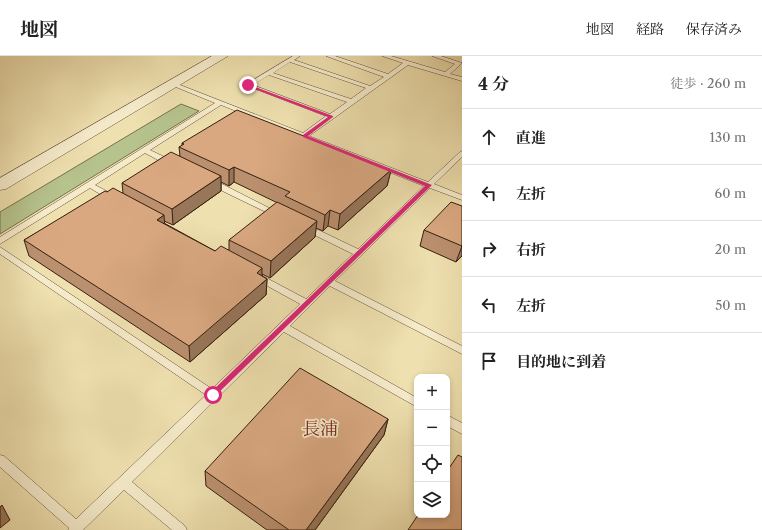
<!DOCTYPE html>
<html lang="ja">
<head>
<meta charset="utf-8">
<style>
  :root { --surface:#fff; --page:#f2f2f2; --text:#222; --muted:#767676; --line:#e0e0e0 }
  body { margin:0; font-family:"Libre Caslon Text","Noto Serif JP",serif; background:var(--page); color:var(--text) }
  .controls { position:absolute; right:12px; bottom:12px; display:grid; overflow:hidden; border-radius:8px; box-shadow:0 2px 6px #0003 }
  .controls button { width:36px; height:36px; display:grid; place-items:center; padding:0; border:0; border-bottom:1px solid var(--line); background:var(--surface); color:var(--text); font:20px sans-serif }
  .stop { position:absolute; width:12px; height:12px; margin:-9px; border:3px solid #db2777; border-radius:50%; background:#fff }
  .stop.end { background:#db2777; border-color:#fff; box-shadow:0 1px 4px #0008 }
  .list { margin:0; padding:0; list-style:none }
  h2 { display:flex; justify-content:space-between; align-items:center; height:52px; margin:0; padding:0 16px; font-size:17px }
  h2 small { font-size:13px; font-weight:400; color:var(--muted) }
  .list li { display:grid; grid-template-columns:26px 1fr auto; gap:12px; align-items:center; box-sizing:border-box; height:56px; padding:0 16px; border-top:1px solid var(--line) }
  .list b { display:block; font-size:15px; white-space:nowrap }
  .list em { font-size:13px; font-style:normal; color:var(--muted) }
  .icon { flex:none; width:22px; height:22px; fill:none; stroke:currentColor; stroke-width:2; stroke-linecap:round; stroke-linejoin:round }
  .map { position:relative; flex:none; width:462px; height:474px; overflow:hidden }
  header { display:flex; align-items:center; gap:24px; box-sizing:border-box; height:56px; padding:0 20px; background:var(--surface); border-bottom:1px solid var(--line) }
  header strong { font-size:19px }
  nav { display:flex; gap:22px; margin-inline-start:auto; font-size:14px }
  main { display:flex }
  aside { flex:1; background:var(--surface) }
  .map>svg:first-child { display:block }
</style>
</head>
<body>
<header>
<strong>地図</strong>
<nav><a>地図</a><a>経路</a><a>保存済み</a></nav>
</header>
<main>
<div class="map">
<svg width="462" height="474" viewBox="0 0 462 474">
  <rect width="100%" height="100%" fill="#efe0af"/>
  <filter id="stains"><feTurbulence type="fractalNoise" baseFrequency=".005" numOctaves="4"/><feColorMatrix values="0 0 0 0 .2 0 0 0 0 .09 0 0 0 0 .02 0 0 0 .5 -.17"/></filter>
  <radialGradient id="worn" r=".72"><stop offset=".6" stop-color="#630" stop-opacity="0"/><stop offset="1" stop-color="#630" stop-opacity=".3"/></radialGradient>
  <path fill="#b6c38d" stroke="#76714e" d="M 181,48 L 199,55 L 0,178 L 0,156 Z"/>
  <g fill="none" stroke-linecap="round" stroke-linejoin="round">
    <defs>
      <path id="service" d="M 293,0 L 300,0 L 294,4 L 370,30 L 384,21 L 326,0 L 335,0 L 388,18 L 403,7 L 382,0 L 391,0 L 445,16 L 455,8 L 432,0 L 441,0 L 462,7 L 450,18 L 462,21 L 462,25 L 408,9 L 309,80 L 428,126 L 460,96 L 462,95 L 462,101 L 434,128 L 462,139 L 462,144 L 430,132 L 335,225 L 462,290 L 462,298 L 330,230 L 290,270 L 417,342 L 417,351 L 284,276 L 132,426 L 185,470 L 187,474 L 172,474 L 124,434 L 83,474 L 68,474 L 69,472 L 0,411 L 0,399 L 4,400 L 76,463 L 206,339 L 0,198 L 0,191 L 212,333 L 300,248 L 253,222 L 252,220 L 253,218 L 259,218 L 306,243 L 353,198 L 302,173 L 301,171 L 302,169 L 308,169 L 358,193 L 424,130 L 221,49 L 150,94 L 175,106 L 175,110 L 169,110 L 145,97 L 95,129 L 116,140 L 116,144 L 110,144 L 90,132 L 0,188 L 0,181 L 215,47 L 171,29 L 171,27 L 175,27 L 303,77 L 326,60 L 245,29 ZM 290,6 L 366,32 L 351,43 L 273,17 ZM 269,19 L 347,46 L 330,58 L 253,29 Z
        M 208,124 L 214,124 L 283,159 L 279,161 L 276,161 L 208,128 Z
        M 447,359 L 462,367 L 462,378 L 447,370 Z"/>
      <path id="tertiary" d="M 212,0 L 228,0 L 6,133 L 0,134 L 0,122 Z"/>
    </defs>
    <use href="#service" stroke="#644f37" stroke-width="1"/>
    <use href="#tertiary" stroke="#644f37" stroke-width="1"/>
    <use href="#service" fill="#f5ebcb" fill-rule="evenodd"/>
    <use href="#tertiary" fill="#f5ebcb" fill-rule="evenodd"/>
  </g>
  <path fill="#bb906f" stroke="#361f0f" fill-rule="evenodd" d="M 182,87 L 391,114 L 387,130 L 338,174 L 328,170 L 323,175 L 316,172 L 315,181 L 270,222 L 262,218 L 262,220 L 267,223 L 266,239 L 190,306 L 29,200 L 24,184 L 107,136 L 123,137 L 122,127 L 180,100 L 179,91 L 182,90 ZM 221,126 L 229,130 L 234,126 L 284,150 L 229,184 L 229,194 L 215,195 L 164,167 L 164,165 L 173,169 L 221,135 Z
    M 462,150 L 462,200 L 456,206 L 420,190 L 424,174 Z
    M 388,363 L 384,379 L 315,474 L 267,474 L 206,430 L 205,415 Z"/>
  <path fill="#98765a" stroke="#361f0f" d="M 234,111 L 234,126 L 229,130 L 229,114 Z
    M 391,114 L 387,130 L 338,174 L 340,158 Z
    M 221,120 L 221,135 L 173,169 L 172,153 Z
    M 330,154 L 328,170 L 323,175 L 325,159 Z
    M 164,159 L 165,175 L 157,164 Z
    M 317,165 L 315,181 L 270,222 L 271,205 Z
    M 462,189 L 462,200 L 456,206 L 462,190 Z
    M 262,212 L 262,228 L 267,223 L 266,239 L 190,306 L 189,290 L 257,217 Z
    M 388,363 L 384,379 L 315,474 L 306,474 Z
    M 2,449 L 10,464 L 0,472 L 0,451 Z"/>
  <path fill="#d9a881" stroke="#361f0f" d="M 237,54 L 391,114 L 340,158 L 330,154 L 325,159 L 285,140 L 290,136 L 234,111 L 229,114 L 179,91 L 184,88 L 182,87 Z
    M 171,96 L 221,120 L 172,153 L 122,127 Z
    M 113,132 L 164,159 L 157,164 L 215,195 L 221,190 L 262,212 L 257,217 L 267,223 L 189,290 L 24,184 L 105,135 L 107,136 Z
    M 277,146 L 317,165 L 271,205 L 229,184 Z
    M 451,146 L 462,150 L 462,190 L 424,174 Z
    M 300,312 L 388,363 L 306,474 L 289,474 L 205,415 Z
    M 458,399 L 462,401 L 462,474 L 408,474 L 418,459 L 447,459 L 447,415 Z"/>
  <path fill="#db2777" d="M 247,28 L 333,60 L 333,61 L 308,80 L 432,129 L 213,342 L 209,339 L 210,337 L 425,130 L 303,81 L 303,79 L 328,61 L 247,30 Z"/>
  <g text-anchor="middle" dominant-baseline="central" stroke-width="3.5" stroke-linejoin="round" paint-order="stroke">
    <g font-size="18" fill="#7a1f14" stroke="#f5ebcb">
      <text x="320" y="373">長浦</text>
    </g>
  </g>
  <rect width="100%" height="100%" filter="url(#stains)"/>
  <rect width="100%" height="100%" fill="url(#worn)"/>
</svg>
<div class="controls">
<button>+</button>
<button>−</button>
<button><svg class="icon" aria-label="locate" viewBox="0 0 24 24"><circle cx="12" cy="12" r="6"/><path d="M12 2v4M12 18v4M2 12h4M18 12h4"/></svg></button>
<button><svg class="icon" aria-label="layers" viewBox="0 0 24 24"><path d="M12 4l9 5-9 5-9-5zM3 14l9 5 9-5"/></svg></button>
</div>
<div class="stop" style="left:213px;top:339px"></div>
<div class="stop end" style="left:248px;top:29px"></div>
</div>
<aside>
<h2>4 分<small>徒歩 · 260 m</small></h2>
<ul class="list">
<li><svg class="icon" aria-label="ahead" viewBox="0 0 24 24"><path d="M12 20V5M6 11l6-6 6 6"/></svg><div><b>直進</b></div><em>130 m</em></li>
<li><svg class="icon" aria-label="left" viewBox="0 0 24 24"><path d="M17 20v-9H6M10 6l-5 5 5 5"/></svg><div><b>左折</b></div><em>60 m</em></li>
<li><svg class="icon" aria-label="right" viewBox="0 0 24 24"><path d="M7 20v-9h11M14 6l5 5-5 5"/></svg><div><b>右折</b></div><em>20 m</em></li>
<li><svg class="icon" aria-label="left" viewBox="0 0 24 24"><path d="M17 20v-9H6M10 6l-5 5 5 5"/></svg><div><b>左折</b></div><em>50 m</em></li>
<li><svg class="icon" aria-label="arrive" viewBox="0 0 24 24"><path d="M6 21V4h12l-3 4 3 4H6"/></svg><div><b>目的地に到着</b></div></li>
</ul>
</aside>
</main>
</body>
</html>
